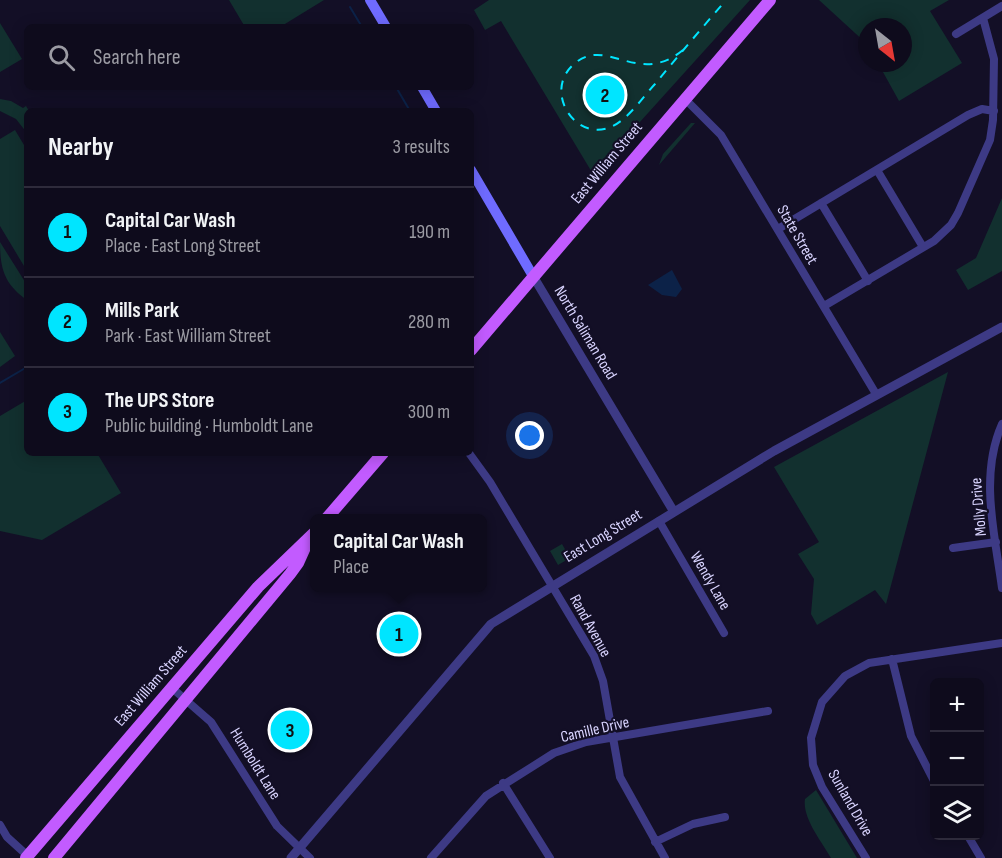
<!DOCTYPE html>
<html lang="en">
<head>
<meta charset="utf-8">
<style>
  :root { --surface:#0e0b1c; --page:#171425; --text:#f1f3f6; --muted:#9b9ba3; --line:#2e2b3b; --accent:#00e5ff }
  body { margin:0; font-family:"Sofia Sans Condensed",sans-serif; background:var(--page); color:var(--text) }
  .controls { position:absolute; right:18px; bottom:18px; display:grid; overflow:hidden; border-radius:9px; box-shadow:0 3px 15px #0003 }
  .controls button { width:54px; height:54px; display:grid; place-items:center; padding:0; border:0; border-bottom:2px solid var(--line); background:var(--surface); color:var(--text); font:30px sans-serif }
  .compass { position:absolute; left:858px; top:18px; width:54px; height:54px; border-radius:50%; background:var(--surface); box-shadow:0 3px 15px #0003; rotate:149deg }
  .you { position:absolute; left:530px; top:436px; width:21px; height:21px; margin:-15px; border:4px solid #fff; border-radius:50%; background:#1a73e8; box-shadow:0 0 0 9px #1a73e833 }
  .badge { display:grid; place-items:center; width:39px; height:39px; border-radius:50%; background:var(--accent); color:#111; font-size:20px; font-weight:700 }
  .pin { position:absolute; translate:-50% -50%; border:3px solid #fff; box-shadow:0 2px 6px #0006 }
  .popup { position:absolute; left:310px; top:514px; width:177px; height:78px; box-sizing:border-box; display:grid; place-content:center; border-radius:9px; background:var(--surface); filter:drop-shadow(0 2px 4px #0005); font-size:20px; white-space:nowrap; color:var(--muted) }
  .popup b { font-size:22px; color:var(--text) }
  .popup::after { content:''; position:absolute; left:50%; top:100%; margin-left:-12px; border:12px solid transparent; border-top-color:var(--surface) }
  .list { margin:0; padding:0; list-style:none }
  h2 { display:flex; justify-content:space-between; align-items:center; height:78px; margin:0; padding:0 24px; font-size:26px }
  h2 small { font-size:20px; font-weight:400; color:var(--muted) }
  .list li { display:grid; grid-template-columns:39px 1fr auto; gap:18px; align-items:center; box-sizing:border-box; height:90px; padding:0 24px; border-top:2px solid var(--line) }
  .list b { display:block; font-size:22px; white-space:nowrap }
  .list p { margin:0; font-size:20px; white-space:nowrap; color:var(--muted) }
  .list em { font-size:20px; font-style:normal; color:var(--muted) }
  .icon { flex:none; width:33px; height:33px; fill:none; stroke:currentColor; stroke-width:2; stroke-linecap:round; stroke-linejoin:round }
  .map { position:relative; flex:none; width:1002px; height:858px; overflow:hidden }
  .search { position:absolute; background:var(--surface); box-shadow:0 3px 15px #0003; left:24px; top:24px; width:450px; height:66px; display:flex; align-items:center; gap:15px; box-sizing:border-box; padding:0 21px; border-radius:9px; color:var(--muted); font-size:22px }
  .panel { position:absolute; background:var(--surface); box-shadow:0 3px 15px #0003; left:24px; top:108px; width:450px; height:348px; border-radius:9px }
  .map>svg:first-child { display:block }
</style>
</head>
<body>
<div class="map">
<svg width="1002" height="858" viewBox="0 0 1002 858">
  <rect width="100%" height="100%" fill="#130f26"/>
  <path fill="#12302f" d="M 229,0 L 324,0 L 280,27 L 245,27 Z
    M 489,0 L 750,0 L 593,174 L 501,21 L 485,30 L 474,10 Z
    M 819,0 L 949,0 L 930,11 L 962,63 L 899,101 L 878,63 L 903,63 L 903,27 L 867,27 L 867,44 Z
    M 0,23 L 22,59 L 0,72 Z
    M 0,99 L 11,101 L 23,108 L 26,106 L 29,111 L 27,133 L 16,119 L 0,111 Z
    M 691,123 L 695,123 L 659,165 L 663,154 Z
    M 15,130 L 27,150 L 27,271 L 0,226 L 0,139 Z
    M 1002,198 L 1002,271 L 968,290 L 956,270 L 976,258 Z
    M 0,242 L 27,285 L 27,300 C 4,284 0,268 0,242 Z
    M 0,332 L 15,356 L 0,367 Z
    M 948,372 L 886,604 L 875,590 L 817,625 L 811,614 L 814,579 L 798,554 L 819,542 L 774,467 Z
    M 27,400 L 27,453 L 97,453 L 121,493 L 42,540 L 0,531 L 0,416 Z
    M 562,544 L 570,558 L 558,565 L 550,551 Z
    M 816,790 L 857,858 L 831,858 C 822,842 802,818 805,799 Z"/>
  <path fill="#0c2248" d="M 672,270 L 682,289 L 676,297 L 662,295 L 648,285 Z"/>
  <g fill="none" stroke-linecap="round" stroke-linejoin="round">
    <path stroke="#0c2248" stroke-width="2" d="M 350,7 L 362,27
      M 396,87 L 410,111
      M 0,383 L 27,367"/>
    <path stroke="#3d3a85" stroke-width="8" d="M 956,34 L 1002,6
      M 684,98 L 721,135 L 876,394
      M 877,170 L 923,247
      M 821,203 L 868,281
      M 778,229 L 968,115 L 982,109 L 994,111
      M 824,306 L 934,241 L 951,225 L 958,213 L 990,140 L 993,120 L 994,59 L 983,18
      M 1002,424 C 979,476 995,535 1002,588
      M 469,453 L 490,482 L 594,656 L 603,681 L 620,777 L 665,858
      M 659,521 L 724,633
      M 953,548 L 996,542
      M 892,659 L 911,736 L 934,781
      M 172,688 L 211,722 L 277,826 L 310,858
      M 503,783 L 550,858
      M 0,825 L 7,837 L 29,857
      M 968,836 L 981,858
      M 655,842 L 693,824 L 725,817
      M 431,858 L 486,796 L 554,753 L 586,742 L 768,711
      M 866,858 L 822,787 L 813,765 L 811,738 L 822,702 L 845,676 L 869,663 L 1002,643"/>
    <path stroke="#3d3a85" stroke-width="9" d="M 533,276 L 674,512
      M 291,858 L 491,624 L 774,451 L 1002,327"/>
    <path stroke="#6f6bff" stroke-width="10" d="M 370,0 L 386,27
      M 422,87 L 436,111
      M 471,170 L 533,276"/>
    <path stroke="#c25bff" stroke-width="12" d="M 471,350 L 770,0
      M 327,518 L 383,453
      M 26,858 L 258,587 L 315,532
      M 54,858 L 290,574 L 298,563 L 307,543"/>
    <path stroke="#00e5ff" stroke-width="2" stroke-dasharray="9 8" stroke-linecap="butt" d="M 683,50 C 637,88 606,34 573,65 C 543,92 576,144 613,126 C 630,117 642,98 655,84 C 678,56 702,28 726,0"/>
  </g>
  <g text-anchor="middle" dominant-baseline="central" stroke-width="4.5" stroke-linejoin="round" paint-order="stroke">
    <g font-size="16" fill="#d9d4ff" stroke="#130f26">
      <text transform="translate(607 163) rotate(-50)">East William Street</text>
      <text transform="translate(797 235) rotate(60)">State Street</text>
      <text transform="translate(585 333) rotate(59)">North Saliman Road</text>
      <text transform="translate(979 507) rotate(-95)">Molly Drive</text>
      <text transform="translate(603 536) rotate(-31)">East Long Street</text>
      <text transform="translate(710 581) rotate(60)">Wendy Lane</text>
      <text transform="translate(590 626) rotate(61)">Rand Avenue</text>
      <text transform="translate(151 686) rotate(-49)">East William Street</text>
      <text transform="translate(595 730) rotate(-13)">Camille Drive</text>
      <text transform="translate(255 764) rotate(58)">Humboldt Lane</text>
      <text transform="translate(850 803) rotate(60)">Sunland Drive</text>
    </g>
  </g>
</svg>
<div class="controls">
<button>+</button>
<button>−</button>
<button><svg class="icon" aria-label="layers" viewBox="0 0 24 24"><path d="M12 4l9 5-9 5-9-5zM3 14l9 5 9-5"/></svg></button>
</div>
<svg class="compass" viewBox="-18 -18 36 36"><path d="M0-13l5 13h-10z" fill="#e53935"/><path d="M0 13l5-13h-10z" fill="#9b9ba3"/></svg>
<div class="you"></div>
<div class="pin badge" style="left:399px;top:634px">1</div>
<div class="popup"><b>Capital Car Wash</b>Place</div>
<div class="pin badge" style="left:605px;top:95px">2</div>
<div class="pin badge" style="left:290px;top:730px">3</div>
<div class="search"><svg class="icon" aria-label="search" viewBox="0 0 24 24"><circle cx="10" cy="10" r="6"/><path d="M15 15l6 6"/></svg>Search here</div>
<section class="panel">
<h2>Nearby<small>3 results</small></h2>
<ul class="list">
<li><span class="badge">1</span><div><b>Capital Car Wash</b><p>Place · East Long Street</p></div><em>190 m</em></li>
<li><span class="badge">2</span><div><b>Mills Park</b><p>Park · East William Street</p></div><em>280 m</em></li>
<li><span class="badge">3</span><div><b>The UPS Store</b><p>Public building · Humboldt Lane</p></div><em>300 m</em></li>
</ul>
</section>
</div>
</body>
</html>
